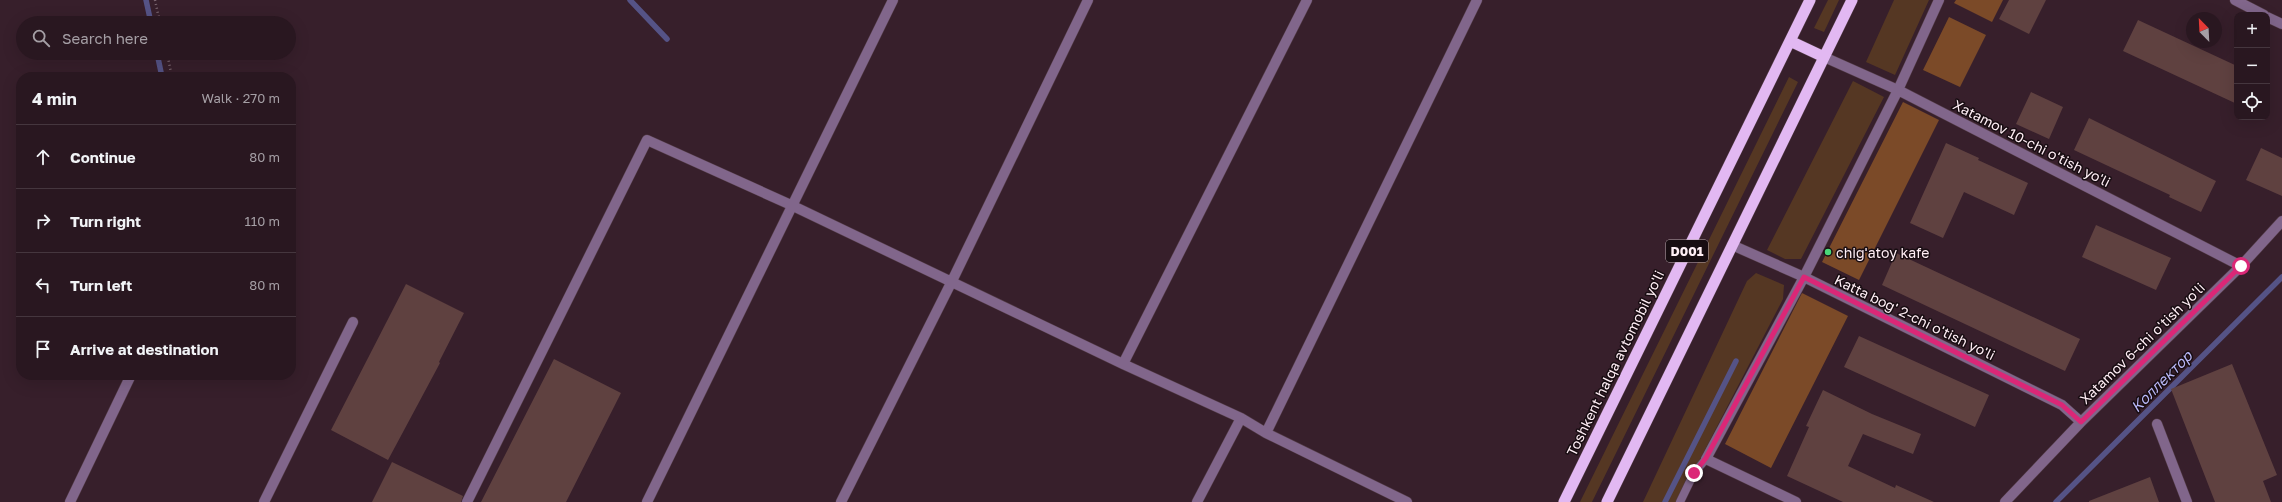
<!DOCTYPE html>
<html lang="en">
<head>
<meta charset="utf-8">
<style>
  :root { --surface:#291720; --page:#312029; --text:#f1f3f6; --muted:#a59fa5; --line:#45363e }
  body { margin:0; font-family:"Golos Text",sans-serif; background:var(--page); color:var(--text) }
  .controls { position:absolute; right:12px; top:12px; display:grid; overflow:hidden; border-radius:8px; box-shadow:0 4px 16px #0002 }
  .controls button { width:36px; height:36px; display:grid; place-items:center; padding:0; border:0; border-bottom:1px solid var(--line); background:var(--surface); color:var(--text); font:20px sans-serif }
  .compass { position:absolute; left:2186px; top:12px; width:36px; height:36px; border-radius:50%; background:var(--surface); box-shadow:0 4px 16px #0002; rotate:336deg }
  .stop { position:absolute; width:12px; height:12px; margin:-9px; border:3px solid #db2777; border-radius:50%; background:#fff }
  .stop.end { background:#db2777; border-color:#fff; box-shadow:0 1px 4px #0008 }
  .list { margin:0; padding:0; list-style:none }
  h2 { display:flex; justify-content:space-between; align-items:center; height:52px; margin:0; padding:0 16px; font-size:17px }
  h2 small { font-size:13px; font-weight:400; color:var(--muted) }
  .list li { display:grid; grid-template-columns:26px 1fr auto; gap:12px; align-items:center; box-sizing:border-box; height:64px; padding:0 16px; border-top:1px solid var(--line) }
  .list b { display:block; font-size:15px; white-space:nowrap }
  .list em { font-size:13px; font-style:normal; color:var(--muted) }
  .icon { flex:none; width:22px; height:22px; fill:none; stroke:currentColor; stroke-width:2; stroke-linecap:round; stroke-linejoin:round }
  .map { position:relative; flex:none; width:2282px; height:502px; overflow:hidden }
  .search { position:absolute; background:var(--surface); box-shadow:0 4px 16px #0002; left:16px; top:16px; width:280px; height:44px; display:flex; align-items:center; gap:10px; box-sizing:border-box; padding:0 14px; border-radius:22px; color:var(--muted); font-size:15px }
  .panel { position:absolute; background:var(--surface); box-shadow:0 4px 16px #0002; left:16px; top:72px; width:280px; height:308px; border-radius:16px }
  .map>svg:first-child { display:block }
</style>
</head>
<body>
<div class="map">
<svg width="2282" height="502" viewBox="0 0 2282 502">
  <rect width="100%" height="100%" fill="#371f2b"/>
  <path fill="#553723" d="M 1828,0 L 1839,0 L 1824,32 L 1814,28 Z
    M 1894,0 L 1929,0 L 1895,75 L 1866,62 Z
    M 1789,77 L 1798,82 L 1592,502 L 1580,502 Z
    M 1853,81 L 1884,97 L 1801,259 L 1785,259 L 1767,250 Z
    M 1756,273 L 1784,285 L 1783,299 L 1678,502 L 1643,502 L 1747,281 Z"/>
  <path fill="#7b4a28" d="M 1956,0 L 2003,0 L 1992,22 L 1954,3 Z
    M 1949,17 L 1986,35 L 1960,87 L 1923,70 Z
    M 1903,102 L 1939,120 L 1859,280 L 1822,262 Z
    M 1802,293 L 1848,316 L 1771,468 L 1725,444 Z"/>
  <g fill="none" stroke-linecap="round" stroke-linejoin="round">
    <path stroke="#555386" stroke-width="5.5" d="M 146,0 L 151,23
      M 630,0 L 667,39
      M 157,53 L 162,77
      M 1665,502 L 1736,361
      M 2056,502 L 2282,277"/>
  </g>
  <path fill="#5f4140" d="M 2009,0 L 2046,0 L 2029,34 L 1999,19 Z
    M 2138,20 L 2237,66 L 2237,104 L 2123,51 Z
    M 2031,92 L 2063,107 L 2049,139 L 2016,124 Z
    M 2089,118 L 2216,181 L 2201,212 L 2169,197 L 2170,195 L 2074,150 Z
    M 1946,143 L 1979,158 L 1978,160 L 2028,183 L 2014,215 L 1964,192 L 1943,238 L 1910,223 Z
    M 2261,148 L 2282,158 L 2282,196 L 2246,180 Z
    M 2096,225 L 2171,258 L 2156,290 L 2082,257 Z
    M 1896,253 L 2080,339 L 2065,371 L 1882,285 Z
    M 406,284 L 464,313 L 439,362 L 440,363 L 388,460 L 331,430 Z
    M 1859,336 L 1989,395 L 1975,427 L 1844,367 Z
    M 554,359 L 621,393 L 566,502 L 481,502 Z
    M 2232,364 L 2277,475 L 2263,481 L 2271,502 L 2215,502 L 2171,389 Z
    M 1823,390 L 1872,414 L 1921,434 L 1913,454 L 1863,434 L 1848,466 L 1895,488 L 1896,485 L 1934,502 L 1843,502 L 1787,476 L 1809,427 L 1806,426 Z
    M 392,462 L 463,496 L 461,502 L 372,502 Z
    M 2150,477 L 2159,502 L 2089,502 L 2089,501 Z"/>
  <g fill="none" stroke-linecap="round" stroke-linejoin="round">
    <defs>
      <path id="service" d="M 1680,502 L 1694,473 L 1706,459"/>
      <path id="minor" d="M 1939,0 L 1898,90 L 2241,266
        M 2235,0 L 2264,15
        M 2267,17 L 2282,24
        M 1732,245 L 1804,277 L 2062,405 L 2081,422
        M 1123,364 L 1307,0
        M 2157,424 L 2187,502
        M 1266,433 L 1477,0
        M 70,502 L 131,375
        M 264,502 L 353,322
        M 467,502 L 647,140 L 791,205 L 1123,364 L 1241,418 L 1266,433 L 1407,502
        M 647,502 L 893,0
        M 841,502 L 952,281 L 1088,0
        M 1197,502 L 1241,418
        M 1796,502 L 1706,459 L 1804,277 L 1898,90 L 1824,57
        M 2005,502 L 2081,422 L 2241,266 L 2282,221"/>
      <path id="trunk" d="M 1790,41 L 1824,57
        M 1564,502 L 1810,0
        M 1607,502 L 1852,0"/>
    </defs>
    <use href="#service" stroke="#533c47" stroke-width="9"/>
    <use href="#minor" stroke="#533c47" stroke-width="11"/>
    <use href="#trunk" stroke="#533c47" stroke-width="12"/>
    <path stroke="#7f6a74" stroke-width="2.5" stroke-dasharray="1 3" stroke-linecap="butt" d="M 155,0 L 160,23
      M 167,53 L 172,77"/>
    <use href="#service" stroke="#81668b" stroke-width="8"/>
    <use href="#minor" stroke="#81668b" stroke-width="10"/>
    <use href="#trunk" stroke="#e2b8f2" stroke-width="11"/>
  </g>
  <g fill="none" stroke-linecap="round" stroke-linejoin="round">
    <path stroke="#db2777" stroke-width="5" d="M 1694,473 L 1706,458 L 1804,277 L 2062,405 L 2081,422 L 2241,266"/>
  </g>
  <circle fill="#4ad778" stroke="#180d12" stroke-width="1.5" cx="1828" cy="252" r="4"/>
  <g text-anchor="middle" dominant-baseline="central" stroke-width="3" stroke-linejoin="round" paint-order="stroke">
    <rect fill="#180d12" stroke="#baaab1" stroke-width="1" x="1666" y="240" width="42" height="22" rx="3"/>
    <g font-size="13" font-weight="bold" fill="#ffeef5">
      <text x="1687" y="251">D001</text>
    </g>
    <g font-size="14" fill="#ffeef5" stroke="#180d12">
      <text transform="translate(2032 143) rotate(27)">Xatamov 10-chi o'tish yo'li</text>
      <text transform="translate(1915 317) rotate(26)">Katta bog' 2-chi o'tish yo'li</text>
      <text transform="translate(2142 343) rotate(-44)">Xatamov 6-chi o'tish yo'li</text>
      <text transform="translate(1615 363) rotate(-64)">Toshkent halqa avtomobil yo'li</text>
    </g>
    <g font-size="14" fill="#ffeef5" stroke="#180d12" text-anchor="start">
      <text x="1836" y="252">chig'atoy kafe</text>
    </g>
    <g font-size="15" font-style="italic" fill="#b8b7f7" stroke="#180d12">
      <text transform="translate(2161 381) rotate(-45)">Коллектор</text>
    </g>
  </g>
</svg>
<div class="controls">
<button>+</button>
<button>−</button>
<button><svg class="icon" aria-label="locate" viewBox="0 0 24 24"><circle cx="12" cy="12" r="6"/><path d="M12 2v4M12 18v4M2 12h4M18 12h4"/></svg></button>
</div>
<svg class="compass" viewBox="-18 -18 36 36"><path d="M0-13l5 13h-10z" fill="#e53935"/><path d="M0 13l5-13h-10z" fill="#a59fa5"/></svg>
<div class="stop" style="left:2241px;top:266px"></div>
<div class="stop end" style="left:1694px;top:473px"></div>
<div class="search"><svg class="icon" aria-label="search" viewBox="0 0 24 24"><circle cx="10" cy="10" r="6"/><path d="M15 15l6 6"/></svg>Search here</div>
<section class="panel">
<h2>4 min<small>Walk · 270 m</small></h2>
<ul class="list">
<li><svg class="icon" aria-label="ahead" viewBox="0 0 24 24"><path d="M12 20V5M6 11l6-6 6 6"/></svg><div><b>Continue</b></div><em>80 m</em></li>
<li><svg class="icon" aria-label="right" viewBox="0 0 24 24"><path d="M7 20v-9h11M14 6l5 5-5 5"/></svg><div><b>Turn right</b></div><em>110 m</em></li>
<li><svg class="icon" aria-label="left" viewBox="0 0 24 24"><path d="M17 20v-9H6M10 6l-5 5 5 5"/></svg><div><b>Turn left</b></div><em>80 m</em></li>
<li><svg class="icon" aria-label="arrive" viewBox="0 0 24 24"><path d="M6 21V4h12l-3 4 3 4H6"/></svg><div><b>Arrive at destination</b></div></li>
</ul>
</section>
</div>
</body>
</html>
